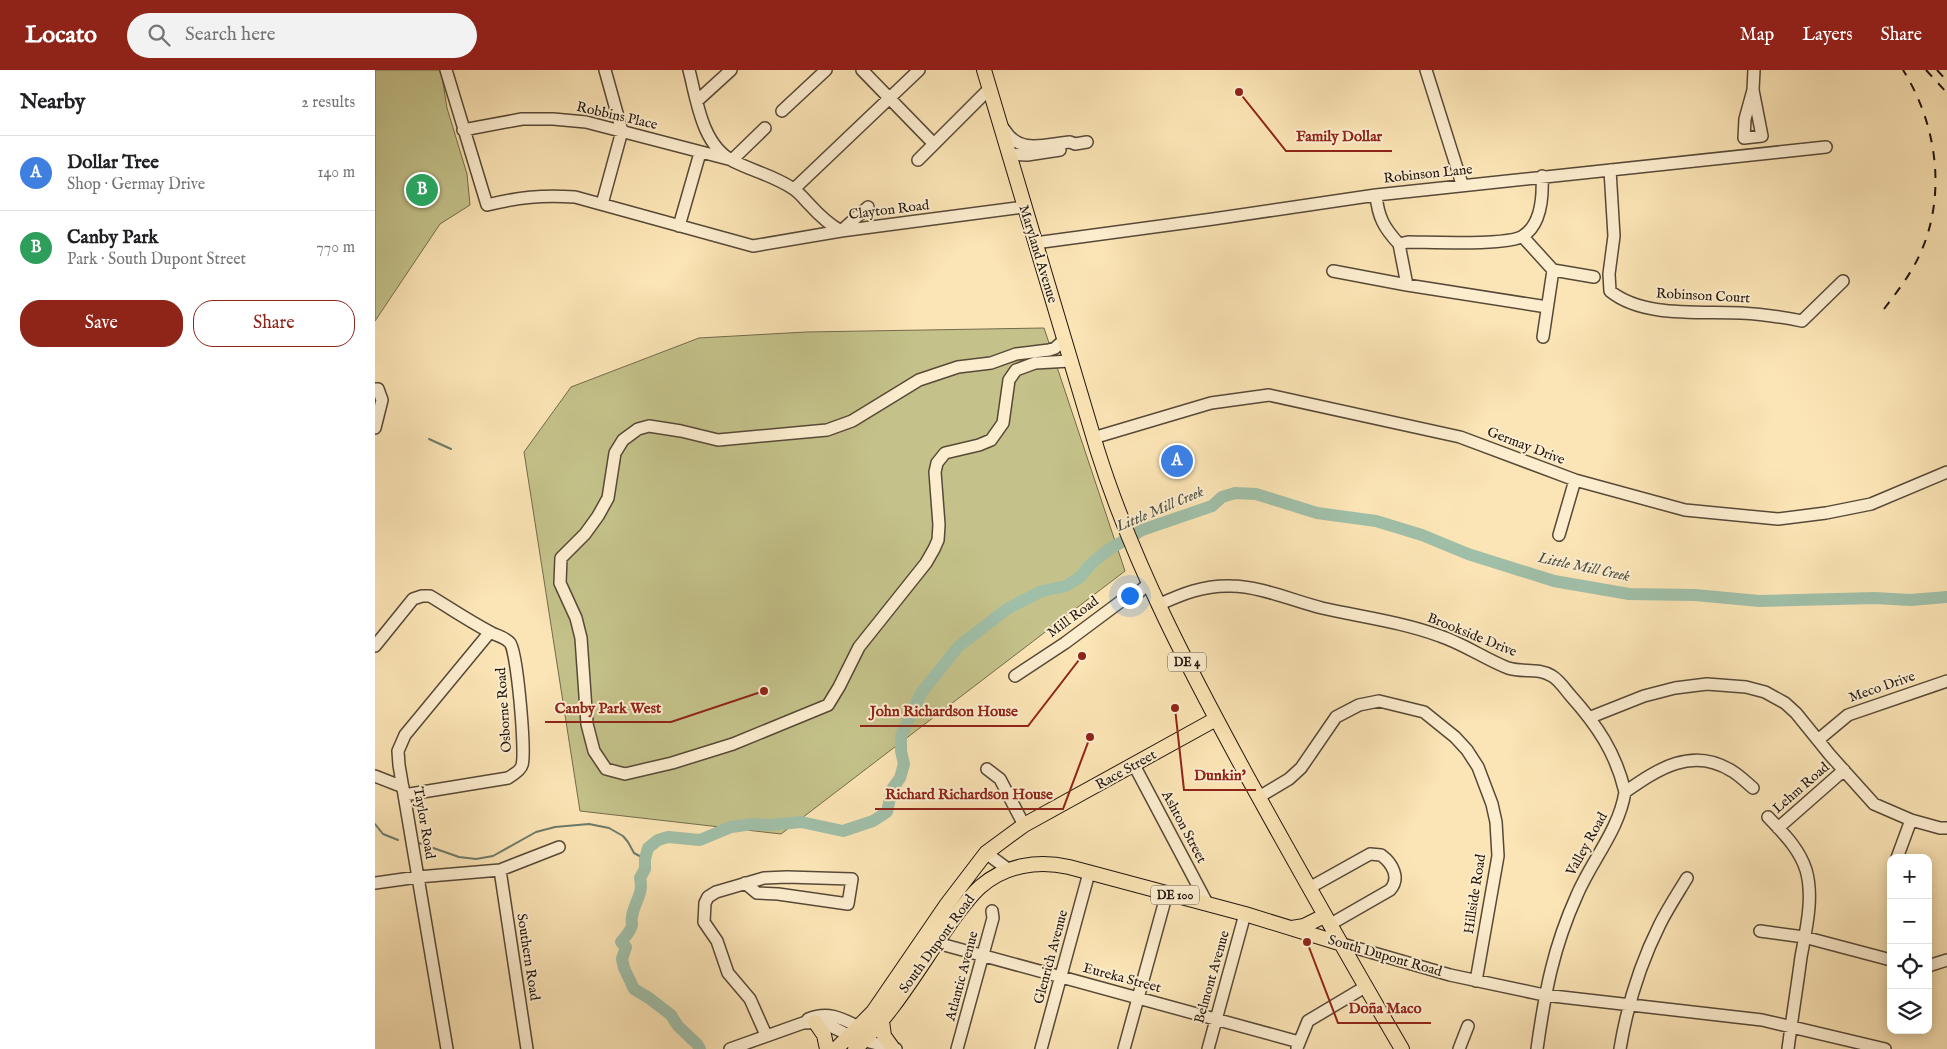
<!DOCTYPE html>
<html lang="en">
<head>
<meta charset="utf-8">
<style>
  :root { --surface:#fff; --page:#f2f2f2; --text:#202124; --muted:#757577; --line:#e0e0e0; --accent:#8f2418 }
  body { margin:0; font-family:"IM FELL English",serif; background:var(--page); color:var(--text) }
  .controls { position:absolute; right:15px; bottom:15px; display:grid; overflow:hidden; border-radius:10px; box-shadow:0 2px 12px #0003 }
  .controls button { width:45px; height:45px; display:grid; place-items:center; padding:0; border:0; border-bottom:1px solid var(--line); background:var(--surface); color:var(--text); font:25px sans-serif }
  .you { position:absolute; left:754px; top:525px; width:18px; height:18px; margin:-12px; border:4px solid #fff; border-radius:50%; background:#1a73e8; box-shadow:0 0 0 8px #1a73e833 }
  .badge { display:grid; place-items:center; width:32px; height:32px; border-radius:50%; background:var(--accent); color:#fff; font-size:16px; font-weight:700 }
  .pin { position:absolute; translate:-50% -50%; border:2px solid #fff; box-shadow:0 1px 5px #0006 }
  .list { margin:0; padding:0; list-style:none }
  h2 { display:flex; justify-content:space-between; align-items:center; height:65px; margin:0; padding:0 20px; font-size:21px }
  h2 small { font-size:16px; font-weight:400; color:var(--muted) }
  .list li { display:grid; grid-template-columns:32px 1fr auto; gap:15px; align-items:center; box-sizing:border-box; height:75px; padding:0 20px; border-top:1px solid var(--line) }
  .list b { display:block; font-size:19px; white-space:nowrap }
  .list p { margin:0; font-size:16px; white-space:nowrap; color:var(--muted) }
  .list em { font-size:16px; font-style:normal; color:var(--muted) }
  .actions { display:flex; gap:10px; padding:15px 20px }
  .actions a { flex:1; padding:11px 0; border:1px solid var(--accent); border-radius:20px; text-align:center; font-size:18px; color:var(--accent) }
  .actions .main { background:var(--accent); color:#fff }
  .icon { flex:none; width:28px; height:28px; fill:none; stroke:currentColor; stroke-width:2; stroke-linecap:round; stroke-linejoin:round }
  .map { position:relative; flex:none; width:1572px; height:979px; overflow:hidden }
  header { display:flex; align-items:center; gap:30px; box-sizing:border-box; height:70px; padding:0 25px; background:var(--accent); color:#fff }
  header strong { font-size:24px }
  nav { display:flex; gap:28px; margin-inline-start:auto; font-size:18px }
  .search { width:350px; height:45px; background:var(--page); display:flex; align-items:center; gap:12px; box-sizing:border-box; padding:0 18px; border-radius:28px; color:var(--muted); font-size:19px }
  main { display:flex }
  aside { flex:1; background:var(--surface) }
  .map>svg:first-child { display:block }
</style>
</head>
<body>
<header>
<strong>Locato</strong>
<div class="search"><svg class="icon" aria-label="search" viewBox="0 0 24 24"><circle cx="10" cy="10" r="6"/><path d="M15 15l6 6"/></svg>Search here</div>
<nav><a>Map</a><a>Layers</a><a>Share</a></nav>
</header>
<main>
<aside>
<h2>Nearby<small>2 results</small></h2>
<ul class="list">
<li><span class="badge" style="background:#3f7fe0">A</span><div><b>Dollar Tree</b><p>Shop · Germay Drive</p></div><em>140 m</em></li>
<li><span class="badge" style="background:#2e9e5b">B</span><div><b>Canby Park</b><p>Park · South Dupont Street</p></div><em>770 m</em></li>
</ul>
<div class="actions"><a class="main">Save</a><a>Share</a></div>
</aside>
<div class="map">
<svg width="1572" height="979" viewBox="0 0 1572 979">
  <rect width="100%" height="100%" fill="#fbe4b5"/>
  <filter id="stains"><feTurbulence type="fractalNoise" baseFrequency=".004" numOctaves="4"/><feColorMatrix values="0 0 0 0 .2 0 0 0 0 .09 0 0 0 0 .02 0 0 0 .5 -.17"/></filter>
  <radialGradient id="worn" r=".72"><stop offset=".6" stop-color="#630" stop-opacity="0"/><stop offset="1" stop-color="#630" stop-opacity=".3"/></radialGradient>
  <path fill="#c4c28a" stroke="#726c4c" d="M 0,0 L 66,0 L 72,38 L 92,104 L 95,135 L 65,154 L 0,251 Z
    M 669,258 L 750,501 L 406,764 L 205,741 L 149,382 L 196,317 L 324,268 L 431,262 Z"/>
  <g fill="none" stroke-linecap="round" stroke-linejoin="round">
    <path stroke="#6d7b6a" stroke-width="2" d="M 54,369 L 76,379
      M 0,754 L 8,764 L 23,770
      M 44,773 L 84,787 L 101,789 L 118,786 L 161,762 L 180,757 L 214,754 L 234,758 L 248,766 L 253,772 L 259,783 L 270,789"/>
    <path stroke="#a0bfa8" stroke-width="12" d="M 325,979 L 322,974 L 303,956 L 296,945 L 274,928 L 259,919 L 249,898 L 247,889 L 251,877 L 246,872 C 250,867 256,861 257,855 C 257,850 256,851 257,847 C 259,832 269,824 265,808 L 270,799 L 270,789 L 273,778 L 283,770 L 293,767 L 325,770 L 356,757 L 378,754 L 395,755 L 426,752 L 468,761 L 498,751 L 512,742 L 517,719 L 525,708 L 529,694 L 526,681 L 526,666 L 546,623 L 584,576 L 632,539 L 667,521 L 691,516 L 705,507 L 716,494 L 733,480 L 767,460 L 837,436 L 847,427 L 860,423 L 881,424 L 942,443 L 1001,451 L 1047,465 L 1093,484 L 1179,511 L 1254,524 L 1320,525 L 1384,531 L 1500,528 L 1535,530 L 1572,527"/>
    <defs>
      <path id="minor" d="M 71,0 L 112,135 C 145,127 166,125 200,127 L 378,176 L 466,161 L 493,137
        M 314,0 C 322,31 327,75 358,91 C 378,101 399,106 417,118 C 424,122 429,129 434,134 C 444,145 453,154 466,161 L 649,137
        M 487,0 L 559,74
        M 1051,0 L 1087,114
        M 1378,20 L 1387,66 L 1369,68 L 1370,49 L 1378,20 L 1379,0
        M 322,31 L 356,0
        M 407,41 L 451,0
        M 629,59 C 644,85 670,74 695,72 L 700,74 L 712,72
        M 88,60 L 147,49 L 178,49 L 211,52 L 357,90 L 390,58
        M 634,84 L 652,85 L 685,80
        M 543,90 L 614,19
        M 1235,100 L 1239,166 L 1234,204 L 1235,221 C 1268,248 1325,241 1366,243 C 1387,244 1407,247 1427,251 L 1468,211
        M 419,119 L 544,0
        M 1001,125 C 1003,147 1009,158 1024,174 L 1033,172 C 1055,172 1133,176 1148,166 C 1167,154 1168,126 1167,106
        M 227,134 L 247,61 L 230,0
        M 304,156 L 325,83
        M 1148,167 L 1178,200 L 1219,207
        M 660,173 L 838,149 L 1001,125 L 1451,77
        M 1024,174 L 1032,215
        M 958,201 L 1032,215 L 1172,237
        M 1168,267 L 1178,200
        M 689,270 L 680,278 L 674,280 L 641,284 L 616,293 L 583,297 L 544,310 L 477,351 L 452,360 L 343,370 L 306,361 L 274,356 L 263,359 L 248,370 L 240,383 L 233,428 L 223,446 L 210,464 L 186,488 L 185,513 L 201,548 L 206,568 L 212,654 L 219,681 L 231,699 L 250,704 L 297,693 L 358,674 L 453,635 L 464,617 L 484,577 L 551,493 L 559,479 L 563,470 L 564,455 L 560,402 L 562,393 L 570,383 L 604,375 L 616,370 L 628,353 L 634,310 L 641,300 L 660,293 L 695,291
        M 0,319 L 3,319 L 7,330 L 0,358
        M 718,368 L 836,333 L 894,325 L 1085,367 L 1200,410 L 1310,440 L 1403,449 L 1451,443 L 1496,434 L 1572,402
        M 1184,465 L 1200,410
        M 783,535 C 807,524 829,515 856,516 C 884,516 919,531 947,538 C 987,547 1027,552 1065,566 C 1089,574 1110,589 1133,598 C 1148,603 1163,597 1177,606 C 1184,610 1190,619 1195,625 C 1222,655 1241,683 1250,722
        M 0,576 L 38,529 L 47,526 L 55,526 C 75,538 94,551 115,562 C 122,566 130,567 135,573 C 142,580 151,683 147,695 C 146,700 138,705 133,708 L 29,725
        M 640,606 L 690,573 L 745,532 L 763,523 L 774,513
        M 1216,647 L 1269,626 L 1300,618 L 1332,614 L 1371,617 L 1390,622 L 1410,633 L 1421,643 L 1455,685 L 1499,734 L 1536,750 L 1565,758 L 1572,758
        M 1443,670 L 1473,645 L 1572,611
        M 759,695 L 832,833
        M 612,699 L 625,709 L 649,755
        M 0,706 L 28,717
        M 884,727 L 914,709 L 926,698 L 961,647 L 984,635 L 1004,631 L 1049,642 L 1080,667 L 1092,680 L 1103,697 L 1117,734 L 1121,752 L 1123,786 L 1101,911
        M 1393,747 C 1408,763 1424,778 1431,800 C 1439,827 1431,860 1426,887 C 1422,918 1417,948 1413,979
        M 1403,758 L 1469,700
        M 611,783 L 634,800
        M 1522,788 L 1536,750
        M 125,800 L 152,979
        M 0,813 L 43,807 L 125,800 L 184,777
        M 370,813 L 382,823 L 403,824 L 473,834 L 477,809 L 412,807 L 389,808 L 341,822 L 333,827 L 330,833 L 329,852 L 342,871 L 353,903 L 375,929 L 391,965
        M 934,818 L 995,784 L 1006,785 C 1017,793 1026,808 1015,820 L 954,855
        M 1385,861 L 1429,867 L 1516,890
        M 562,873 L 924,972
        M 964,873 L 1075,905 L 1169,925 L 1387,950 L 1510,979
        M 1553,896 L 1572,890
        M 433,949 C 453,941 466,948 484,957 L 487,964
        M 922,978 L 933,951 L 990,917
        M 72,979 L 24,695 L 23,681 L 30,665 L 115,562
        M 355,979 L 428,953 C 451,951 456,957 476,966 C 490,972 506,974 521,979
        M 582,979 L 618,848 L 617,841
        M 666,979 L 714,803
        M 749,979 L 792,823
        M 833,979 L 870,844
        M 1084,979 L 1093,956
        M 1162,979 C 1170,922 1178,878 1202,825 C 1217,790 1244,760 1250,722 C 1283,699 1317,676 1357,701 C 1364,705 1371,712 1378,718
        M 1245,979 C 1252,936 1265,894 1285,854 C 1293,838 1303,823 1312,808"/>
      <path id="major" d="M 609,0 L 722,379 C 758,494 815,601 872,706 C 923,798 974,889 1027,979
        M 917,858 L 929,856 L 949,846
        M 507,951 L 509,966 L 517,977
        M 440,952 L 449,965 L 452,979
        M 461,979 L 498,942 L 572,834 L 611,783 L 649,755 L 841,649
        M 480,979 C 514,948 539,906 565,868 C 577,851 589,832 605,817 C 630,795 663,790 694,797 L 870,844 L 964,873"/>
    </defs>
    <use href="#minor" stroke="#574937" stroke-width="14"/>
    <use href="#major" stroke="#20150d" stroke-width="16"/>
    <use href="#minor" stroke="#fcedcf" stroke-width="11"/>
    <use href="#major" stroke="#fbe4b5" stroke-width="14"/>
    <path stroke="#20150d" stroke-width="2" stroke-dasharray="9 9" stroke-linecap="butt" d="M 1551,0 L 1572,23
      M 1562,0 L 1572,11
      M 1509,239 C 1522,222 1536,204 1545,184 C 1572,125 1562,54 1528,0"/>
  </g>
  <g text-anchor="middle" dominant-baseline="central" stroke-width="4" stroke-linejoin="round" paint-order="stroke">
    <g fill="#fcedcf" stroke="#625647" stroke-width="1">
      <rect x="793" y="582.5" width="38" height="19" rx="4"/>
      <rect x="776" y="815.5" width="48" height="19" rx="4"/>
    </g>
    <g font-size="12" font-weight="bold" fill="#20150d">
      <text x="812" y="592">DE 4</text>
      <text x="800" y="825">DE 100</text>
    </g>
    <g font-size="14" fill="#20150d" stroke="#fcedcf">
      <text transform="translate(242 46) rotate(13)">Robbins Place</text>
      <text transform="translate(1053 104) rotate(-6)">Robinson Lane</text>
      <text transform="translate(514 140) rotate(-7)">Clayton Road</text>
      <text transform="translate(663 184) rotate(73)">Maryland Avenue</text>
      <text transform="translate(1328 226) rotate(3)">Robinson Court</text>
      <text transform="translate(1151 376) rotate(21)">Germay Drive</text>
      <text transform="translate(698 547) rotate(-36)">Mill Road</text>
      <text transform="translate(1097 565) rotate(22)">Brookside Drive</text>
      <text transform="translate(1507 617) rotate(-19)">Meco Drive</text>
      <text transform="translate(129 640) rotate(-94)">Osborne Road</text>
      <text transform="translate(751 700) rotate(-29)">Race Street</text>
      <text transform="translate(1426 718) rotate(-41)">Lehm Road</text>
      <text transform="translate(49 753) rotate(80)">Taylor Road</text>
      <text transform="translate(809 757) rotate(62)">Ashton Street</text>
      <text transform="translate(1212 774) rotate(-61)">Valley Road</text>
      <text transform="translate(1100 824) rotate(-81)">Hillside Road</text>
      <text transform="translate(562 874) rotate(-54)">South Dupont Road</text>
      <text transform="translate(1010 886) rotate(16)">South Dupont Road</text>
      <text transform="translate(153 887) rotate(81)">Southern Road</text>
      <text transform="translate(676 887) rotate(-75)">Glenrich Avenue</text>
      <text transform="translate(587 906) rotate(-75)">Atlantic Avenue</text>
      <text transform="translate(837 907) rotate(-74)">Belmont Avenue</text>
      <text transform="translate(747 908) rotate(15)">Eureka Street</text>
    </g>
    <g font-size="15" font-style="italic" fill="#4d5043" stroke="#fcedcf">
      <text transform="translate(785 439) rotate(-23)">Little Mill Creek</text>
      <text transform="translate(1209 497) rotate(12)">Little Mill Creek</text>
    </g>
  </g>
  <path fill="none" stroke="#8f2418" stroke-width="2" d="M864 22L911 81H1017M389 621L296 652H170M707 586L653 656H485M800 638L809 720H881M715 667L688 739H500M932 872L963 953H1056"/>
  <g fill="#8f2418" stroke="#fcedcf" stroke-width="2">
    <circle cx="864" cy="22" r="5"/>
    <circle cx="389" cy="621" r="5"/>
    <circle cx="707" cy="586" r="5"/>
    <circle cx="800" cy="638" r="5"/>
    <circle cx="715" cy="667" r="5"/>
    <circle cx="932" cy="872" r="5"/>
  </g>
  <g font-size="15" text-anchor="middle" font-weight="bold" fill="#8f2418" stroke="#fcedcf" stroke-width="4" stroke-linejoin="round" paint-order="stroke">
    <text x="964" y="71">Family Dollar</text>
    <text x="233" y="643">Canby Park West</text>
    <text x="569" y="646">John Richardson House</text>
    <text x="845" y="710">Dunkin'</text>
    <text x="594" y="729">Richard Richardson House</text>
    <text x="1010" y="943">Doña Maco</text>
  </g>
  <rect width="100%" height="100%" filter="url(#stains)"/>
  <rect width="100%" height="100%" fill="url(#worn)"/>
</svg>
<div class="controls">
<button>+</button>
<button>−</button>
<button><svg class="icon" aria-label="locate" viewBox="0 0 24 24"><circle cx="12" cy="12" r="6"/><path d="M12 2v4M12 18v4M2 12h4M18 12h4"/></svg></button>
<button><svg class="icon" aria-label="layers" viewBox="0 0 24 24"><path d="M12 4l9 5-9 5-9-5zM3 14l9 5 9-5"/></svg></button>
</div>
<div class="you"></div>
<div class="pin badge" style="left:802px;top:391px;background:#3f7fe0">A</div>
<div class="pin badge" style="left:47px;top:120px;background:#2e9e5b">B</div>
</div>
</main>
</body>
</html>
